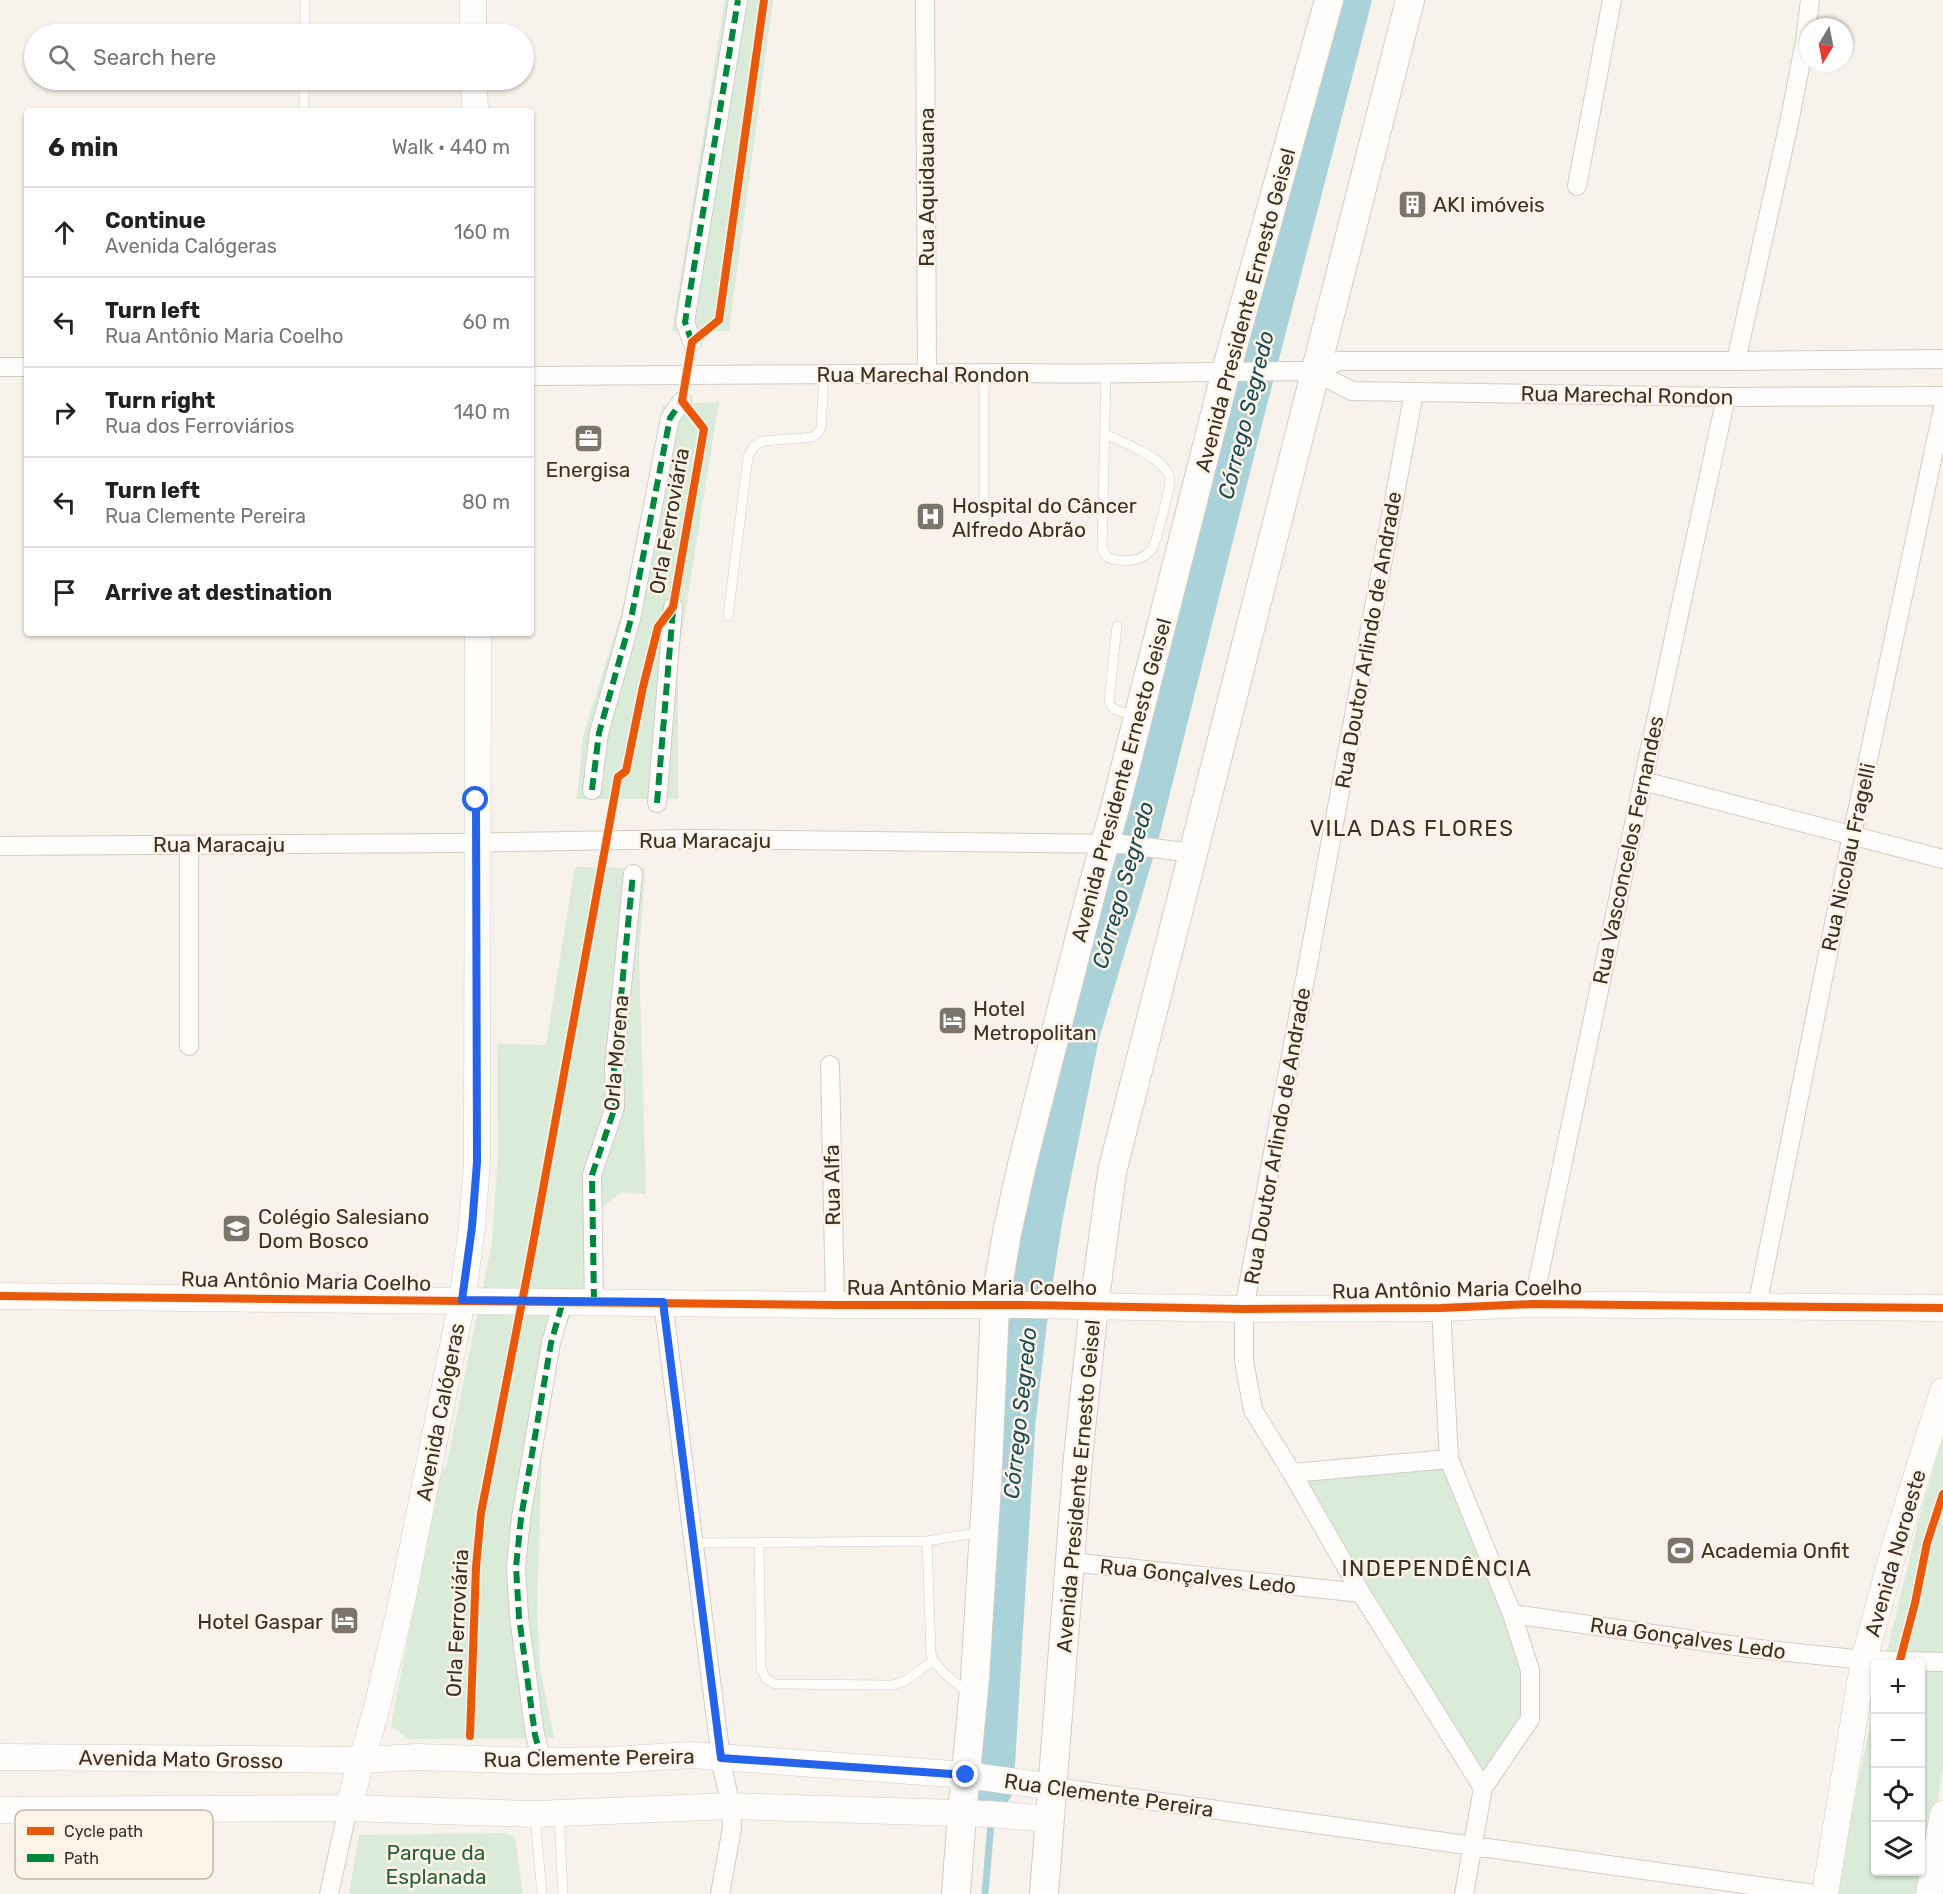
<!DOCTYPE html>
<html lang="en">
<head>
<meta charset="utf-8">
<style>
  :root { --surface:#fff; --page:#f2f2f2; --text:#222; --muted:#767676; --line:#e0e0e0 }
  body { margin:0; font-family:Rubik,sans-serif; background:var(--page); color:var(--text) }
  .controls { position:absolute; right:18px; bottom:18px; display:grid; overflow:hidden; border-radius:6px; box-shadow:0 2px 4px #0004 }
  .controls button { width:54px; height:54px; display:grid; place-items:center; padding:0; border:0; border-bottom:2px solid var(--line); background:var(--surface); color:var(--text); font:30px sans-serif }
  .compass { position:absolute; left:1799px; top:18px; width:54px; height:54px; border-radius:50%; background:var(--surface); box-shadow:0 2px 4px #0004; rotate:190deg }
  .stop { position:absolute; width:18px; height:18px; margin:-14px; border:4px solid #2563eb; border-radius:50%; background:#fff }
  .stop.end { background:#2563eb; border-color:#fff; box-shadow:0 2px 6px #0008 }
  .list { margin:0; padding:0; list-style:none }
  h2 { display:flex; justify-content:space-between; align-items:center; height:78px; margin:0; padding:0 24px; font-size:26px }
  h2 small { font-size:20px; font-weight:400; color:var(--muted) }
  .list li { display:grid; grid-template-columns:39px 1fr auto; gap:18px; align-items:center; box-sizing:border-box; height:90px; padding:0 24px; border-top:2px solid var(--line) }
  .list b { display:block; font-size:22px; white-space:nowrap }
  .list p { margin:0; font-size:20px; white-space:nowrap; color:var(--muted) }
  .list em { font-size:20px; font-style:normal; color:var(--muted) }
  .icon { flex:none; width:33px; height:33px; fill:none; stroke:currentColor; stroke-width:2; stroke-linecap:round; stroke-linejoin:round }
  .map { position:relative; flex:none; width:1943px; height:1894px; overflow:hidden }
  .search { position:absolute; background:var(--surface); box-shadow:0 2px 4px #0004; left:24px; top:24px; width:510px; height:66px; display:flex; align-items:center; gap:15px; box-sizing:border-box; padding:0 21px; border-radius:33px; color:var(--muted); font-size:22px }
  .panel { position:absolute; background:var(--surface); box-shadow:0 2px 4px #0004; left:24px; top:108px; width:510px; height:528px; border-radius:6px }
  .map>svg:first-child { display:block }
</style>
</head>
<body>
<div class="map">
<svg width="1943" height="1894" viewBox="0 0 1943 1894">
  <rect width="100%" height="100%" fill="#f8f2ec"/>
  <path fill="#daebd9" d="M 725,0 L 773,0 L 729,331 L 672,331 Z
    M 719,402 L 678,657 L 678,799 L 577,799 L 583,736 L 626,598 L 663,405 Z
    M 575,867 L 645,868 L 639,958 L 646,1194 L 622,1192 L 599,1209 L 599,1262 L 557,1342 L 542,1447 L 537,1607 L 540,1669 L 554,1738 L 409,1739 L 391,1726 L 440,1472 L 446,1468 L 492,1242 L 498,1156 L 497,1044 L 546,1045 Z
    M 1943,1437 L 1943,1766 L 1922,1894 L 1834,1894 L 1875,1703 L 1876,1872 L 1920,1872 L 1920,1664 L 1884,1664 L 1920,1515 Z
    M 1449,1459 L 1512,1613 L 1530,1719 L 1483,1788 L 1292,1473 Z
    M 504,1833 L 511,1835 L 515,1838 L 523,1894 L 349,1894 L 359,1835 Z"/>
  <g fill="none" stroke-linecap="round" stroke-linejoin="round">
    <path stroke="#a9d2d9" stroke-width="7" d="M 985,1894 L 994,1788"/>
    <path stroke="#a9d2d9" stroke-width="39" d="M 994,1788 L 1016,1422 L 1029,1309 L 1043,1218 L 1080,1034 L 1139,837 L 1242,424 L 1352,0"/>
    <defs>
      <path id="lane" d="M 305,34 L 305,0
        M 304,111 L 304,80
        M 1106,434 C 1123,443 1154,454 1165,469 C 1167,472 1169,474 1170,477 C 1171,485 1156,543 1152,549 C 1143,560 1130,562 1118,560 C 1108,559 1105,557 1102,548 L 1106,374
        M 984,526 L 984,374
        M 728,616 L 748,457 L 754,446 L 763,441 L 813,437 L 818,433 L 821,428 L 824,374
        M 1117,626 L 1109,701 C 1112,713 1125,712 1136,715
        M 927,1541 L 931,1654 C 936,1670 956,1682 968,1693
        M 759,1542 L 761,1668 L 766,1679 L 776,1684 L 892,1685 L 905,1681 L 933,1661
        M 693,1543 L 927,1541 L 982,1532
        M 559,1816 L 563,1894
        M 535,1817 L 542,1894"/>
      <path id="street" d="M 925,0 L 927,374
        M 1577,186 L 1612,0
        M 692,342 L 685,322 L 738,0
        M 1736,361 L 1789,123 L 1805,41 L 1810,0
        M 0,367 L 27,367
        M 1315,372 L 1339,361 L 1736,361 L 1943,359
        M 531,376 L 1024,373 C 1117,375 1210,371 1304,371 L 1315,372 L 1352,391 L 1726,397 L 1943,396
        M 1414,392 L 1244,1309 L 1244,1361 L 1253,1410 L 1292,1473 L 1361,1593 L 1483,1788 L 1464,1894
        M 1643,781 L 1943,859
        M 592,790 L 599,733 L 631,619 L 670,418 L 682,401
        M 657,803 L 673,607
        M 189,845 L 189,1046
        M 0,846 L 452,843 L 692,839 L 1121,844 L 1193,853
        M 830,1065 L 835,1305
        M 594,1301 L 592,1175 L 615,1107 L 614,1068 L 633,874
        M 663,1302 L 722,1767 L 731,1806 L 732,1828 L 720,1894
        M 1533,1304 L 1643,781 L 1726,397
        M 1757,1306 L 1852,835 L 1943,408
        M 1441,1308 L 1449,1459 L 1512,1614 L 1530,1670 L 1530,1719 L 1483,1788
        M 1292,1473 L 1449,1459
        M 1071,1562 L 1361,1593
        M 1512,1614 L 1750,1648 L 1864,1660 L 1943,1662
        M 542,1761 L 535,1735 L 519,1617 L 516,1567 L 521,1518 L 551,1343 L 563,1301
        M 1054,1787 L 1815,1894
        M 329,1894 L 348,1808"/>
      <path id="secondary" d="M 473,0 L 473,34
        M 474,80 L 475,111
        M 0,1296 L 835,1305 L 1026,1305 L 1244,1309 L 1441,1308 L 1533,1304 L 1943,1308
        M 0,1757 L 362,1760 L 417,1757 L 542,1761 L 610,1760 L 691,1755 L 966,1775 L 1054,1787
        M 348,1808 L 377,1707 L 402,1601 L 462,1301 L 472,1227 L 477,1163 L 478,633
        M 0,1810 L 348,1808 L 535,1814 L 731,1806 L 990,1814 L 1049,1819
        M 1825,1894 L 1864,1660 L 1897,1539 L 1943,1391
        M 1929,1894 L 1943,1814"/>
      <path id="primary" d="M 956,1894 L 962,1814 L 975,1678 L 988,1467 L 995,1305 L 1007,1233 L 1022,1165 L 1095,878 L 1115,808 L 1226,371 L 1329,0
        M 1044,1894 L 1078,1457 L 1094,1306 L 1112,1172 L 1410,0"/>
    </defs>
    <use href="#lane" stroke="#d3ccc4" stroke-width="10"/>
    <use href="#street" stroke="#d3ccc4" stroke-width="20"/>
    <use href="#secondary" stroke="#d3ccc4" stroke-width="27"/>
    <use href="#primary" stroke="#d3ccc4" stroke-width="30"/>
    <use href="#lane" stroke="#fefdfc" stroke-width="9"/>
    <use href="#street" stroke="#fefdfc" stroke-width="18"/>
    <use href="#secondary" stroke="#fefdfc" stroke-width="26"/>
    <use href="#primary" stroke="#fefdfc" stroke-width="28"/>
    <path stroke="#00873e" stroke-width="6" stroke-dasharray="12 6" stroke-linecap="butt" d="M 692,342 L 685,322 L 738,0
      M 592,790 L 599,733 L 631,619 L 670,418 L 682,401
      M 657,803 L 673,610
      M 594,1301 L 592,1175 L 615,1107 L 614,1068 L 633,874
      M 542,1761 L 535,1735 L 519,1617 L 516,1567 L 521,1518 L 551,1343 L 563,1301"/>
    <defs>
      <path id="cycleway" d="M 0,1296 L 835,1305 L 1026,1305 L 1244,1309 L 1441,1308 L 1533,1304 L 1943,1308
        M 1899,1664 L 1915,1603 L 1927,1543 L 1943,1494
        M 470,1736 L 476,1567 L 481,1513 L 529,1266 L 618,777 L 626,771 L 643,687 L 658,627 L 673,607 L 704,429 L 682,401 L 692,342 L 719,320 L 764,0"/>
    </defs>
    <use href="#cycleway" stroke="#fdf3e7" stroke-width="11"/>
    <use href="#cycleway" stroke="#e8590c" stroke-width="8"/>
  </g>
  <g fill="none" stroke-linecap="round" stroke-linejoin="round">
    <path stroke="#2563eb" stroke-width="8" d="M 476,800 L 477,1162 L 472,1227 L 462,1300 L 663,1302 L 721,1758 L 966,1775"/>
  </g>
  <defs>
    <symbol id="building-square" viewBox="-11 -11 22 22"><rect x="-9" y="-9" width="18" height="18" rx="4" fill="#7c756b" stroke="#fdf3e7"/><path d="M-4-6H4V6H1V3H-1V6H-4ZM-2.5-4.3h1.7v1.8h-1.7ZM.8-4.3h1.7v1.8H.8ZM-2.5-1h1.7V.8h-1.7ZM.8-1h1.7V.8H.8Z" fill="#fff"/></symbol>
    <symbol id="office-square" viewBox="-11 -11 22 22"><rect x="-9" y="-9" width="18" height="18" rx="4" fill="#7c756b" stroke="#fdf3e7"/><path d="M-6-3h4V-5.5h4V-3h4V5H-6ZM-1-4.5V-3h2v-1.5ZM-6 0V1H6V0Z" fill="#fff"/></symbol>
    <symbol id="hospital-square" viewBox="-11 -11 22 22"><rect x="-9" y="-9" width="18" height="18" rx="4" fill="#7c756b" stroke="#fdf3e7"/><path d="M-5-5h3v3.5h4V-5h3V5h-3V1.5h-4V5h-3Z" fill="#fff"/></symbol>
    <symbol id="hotel-square" viewBox="-11 -11 22 22"><rect x="-9" y="-9" width="18" height="18" rx="4" fill="#7c756b" stroke="#fdf3e7"/><path d="M-6-4.5h1.5V1H6V5H4.5V3h-9V5H-6ZM-4 0a1.8 1.8 0 1 1 3.6 0ZM.5 0V-2.5h3Q6-2.5 6 0Z" fill="#fff"/></symbol>
    <symbol id="school-square" viewBox="-11 -11 22 22"><rect x="-9" y="-9" width="18" height="18" rx="4" fill="#7c756b" stroke="#fdf3e7"/><path d="M0-5L7-2L0 1L-7-2ZM-4 1L0 2.5L4 1V4Q0 6-4 4Z" fill="#fff"/></symbol>
    <symbol id="stadium-square" viewBox="-11 -11 22 22"><rect x="-9" y="-9" width="18" height="18" rx="4" fill="#7c756b" stroke="#fdf3e7"/><path d="M0-5a6.5 5 0 1 0 0 10a6.5 5 0 1 0 0-10ZM-3.5-1.8h7v3.6h-7Z" fill="#fff"/></symbol>
  </defs>
  <g fill-rule="evenodd">
    <use href="#building-square" x="1396" y="188" width="33" height="33"/>
    <use href="#office-square" x="572" y="422" width="33" height="33"/>
    <use href="#hospital-square" x="914" y="500" width="33" height="33"/>
    <use href="#hotel-square" x="936" y="1004" width="33" height="33"/>
    <use href="#school-square" x="220" y="1212" width="33" height="33"/>
    <use href="#stadium-square" x="1664" y="1534" width="33" height="33"/>
    <use href="#hotel-square" x="328" y="1604" width="33" height="33"/>
  </g>
  <g text-anchor="middle" dominant-baseline="central" stroke-width="5" stroke-linejoin="round" paint-order="stroke">
    <g font-size="21" fill="#3a3125" stroke="#fdf3e7">
      <text transform="translate(926 187) rotate(-90)">Rua Aquidauana</text>
      <text transform="translate(1245 310) rotate(-75)">Avenida Presidente Ernesto Geisel</text>
      <text x="923" y="374">Rua Marechal Rondon</text>
      <text transform="translate(1627 395) rotate(1)">Rua Marechal Rondon</text>
      <text transform="translate(669 521) rotate(-80)">Orla Ferroviária</text>
      <text transform="translate(1368 640) rotate(-80)">Rua Doutor Arlindo de Andrade</text>
      <text transform="translate(1121 780) rotate(-75)">Avenida Presidente Ernesto Geisel</text>
      <text x="705" y="840">Rua Maracaju</text>
      <text x="219" y="844">Rua Maracaju</text>
      <text transform="translate(1628 850) rotate(-78)">Rua Vasconcelos Fernandes</text>
      <text transform="translate(1848 857) rotate(-78)">Rua Nicolau Fragelli</text>
      <text transform="translate(616 1053) rotate(-85)">Orla Morena</text>
      <text transform="translate(1277 1136) rotate(-80)">Rua Doutor Arlindo de Andrade</text>
      <text transform="translate(832 1185) rotate(-91)">Rua Alfa</text>
      <text transform="translate(306 1281) rotate(1)">Rua Antônio Maria Coelho</text>
      <text x="972" y="1287">Rua Antônio Maria Coelho</text>
      <text transform="translate(1457 1289) rotate(-1)">Rua Antônio Maria Coelho</text>
      <text transform="translate(440 1412) rotate(-79)">Avenida Calógeras</text>
      <text transform="translate(1078 1486) rotate(-85)">Avenida Presidente Ernesto Geisel</text>
      <text transform="translate(1895 1553) rotate(-74)">Avenida Noroeste</text>
      <text transform="translate(1198 1576) rotate(6)">Rua Gonçalves Ledo</text>
      <text transform="translate(457 1623) rotate(-87)">Orla Ferroviária</text>
      <text transform="translate(1688 1638) rotate(8)">Rua Gonçalves Ledo</text>
      <text transform="translate(589 1758) rotate(-1)">Rua Clemente Pereira</text>
      <text transform="translate(181 1759) rotate(1)">Avenida Mato Grosso</text>
      <text transform="translate(1109 1795) rotate(8)">Rua Clemente Pereira</text>
    </g>
    <g font-size="21" fill="#3a3125" stroke="#fdf3e7" text-anchor="start">
      <text x="1433" y="204">AKI imóveis</text>
      <text x="588" y="469" text-anchor="middle">Energisa</text>
      <text x="952" y="505">Hospital do Câncer<tspan x="952" dy="24">Alfredo Abrão</tspan></text>
      <text x="973" y="1008">Hotel<tspan x="973" dy="24">Metropolitan</tspan></text>
      <text x="258" y="1216">Colégio Salesiano<tspan x="258" dy="24">Dom Bosco</tspan></text>
      <text x="1701" y="1550">Academia Onfit</text>
      <text x="323" y="1621" text-anchor="end">Hotel Gaspar</text>
    </g>
    <g font-size="21" fill="#236136" stroke="#fdf3e7">
      <text x="436" y="1852">Parque da<tspan x="436" dy="24">Esplanada</tspan></text>
    </g>
    <g font-size="22" font-style="italic" fill="#174c56" stroke="#fdf3e7">
      <text transform="translate(1246 415) rotate(-76)">Córrego Segredo</text>
      <text transform="translate(1123 885) rotate(-74)">Córrego Segredo</text>
      <text transform="translate(1020 1413) rotate(-84)">Córrego Segredo</text>
    </g>
    <g font-size="22" letter-spacing="1.5" fill="#3a3125" stroke="#fdf3e7">
      <text x="1412" y="828">VILA DAS FLORES</text>
      <text x="1437" y="1568">INDEPENDÊNCIA</text>
    </g>
  </g>
  <rect x="15" y="1810" width="198" height="69" rx="9" fill="#fdf3e7" stroke="#c2b9ad" stroke-width="1.5"/>
  <rect x="27" y="1827" width="27" height="8" fill="#e8590c"/>
  <rect x="27" y="1854" width="27" height="8" fill="#00873e"/>
  <g font-size="16" fill="#3a3125">
    <text x="64" y="1837">Cycle path</text>
    <text x="64" y="1864">Path</text>
  </g>
</svg>
<div class="controls">
<button>+</button>
<button>−</button>
<button><svg class="icon" aria-label="locate" viewBox="0 0 24 24"><circle cx="12" cy="12" r="6"/><path d="M12 2v4M12 18v4M2 12h4M18 12h4"/></svg></button>
<button><svg class="icon" aria-label="layers" viewBox="0 0 24 24"><path d="M12 4l9 5-9 5-9-5zM3 14l9 5 9-5"/></svg></button>
</div>
<svg class="compass" viewBox="-18 -18 36 36"><path d="M0-13l5 13h-10z" fill="#e53935"/><path d="M0 13l5-13h-10z" fill="#767676"/></svg>
<div class="stop" style="left:476px;top:800px"></div>
<div class="stop end" style="left:966px;top:1775px"></div>
<div class="search"><svg class="icon" aria-label="search" viewBox="0 0 24 24"><circle cx="10" cy="10" r="6"/><path d="M15 15l6 6"/></svg>Search here</div>
<section class="panel">
<h2>6 min<small>Walk · 440 m</small></h2>
<ul class="list">
<li><svg class="icon" aria-label="ahead" viewBox="0 0 24 24"><path d="M12 20V5M6 11l6-6 6 6"/></svg><div><b>Continue</b><p>Avenida Calógeras</p></div><em>160 m</em></li>
<li><svg class="icon" aria-label="left" viewBox="0 0 24 24"><path d="M17 20v-9H6M10 6l-5 5 5 5"/></svg><div><b>Turn left</b><p>Rua Antônio Maria Coelho</p></div><em>60 m</em></li>
<li><svg class="icon" aria-label="right" viewBox="0 0 24 24"><path d="M7 20v-9h11M14 6l5 5-5 5"/></svg><div><b>Turn right</b><p>Rua dos Ferroviários</p></div><em>140 m</em></li>
<li><svg class="icon" aria-label="left" viewBox="0 0 24 24"><path d="M17 20v-9H6M10 6l-5 5 5 5"/></svg><div><b>Turn left</b><p>Rua Clemente Pereira</p></div><em>80 m</em></li>
<li><svg class="icon" aria-label="arrive" viewBox="0 0 24 24"><path d="M6 21V4h12l-3 4 3 4H6"/></svg><div><b>Arrive at destination</b></div></li>
</ul>
</section>
</div>
</body>
</html>
